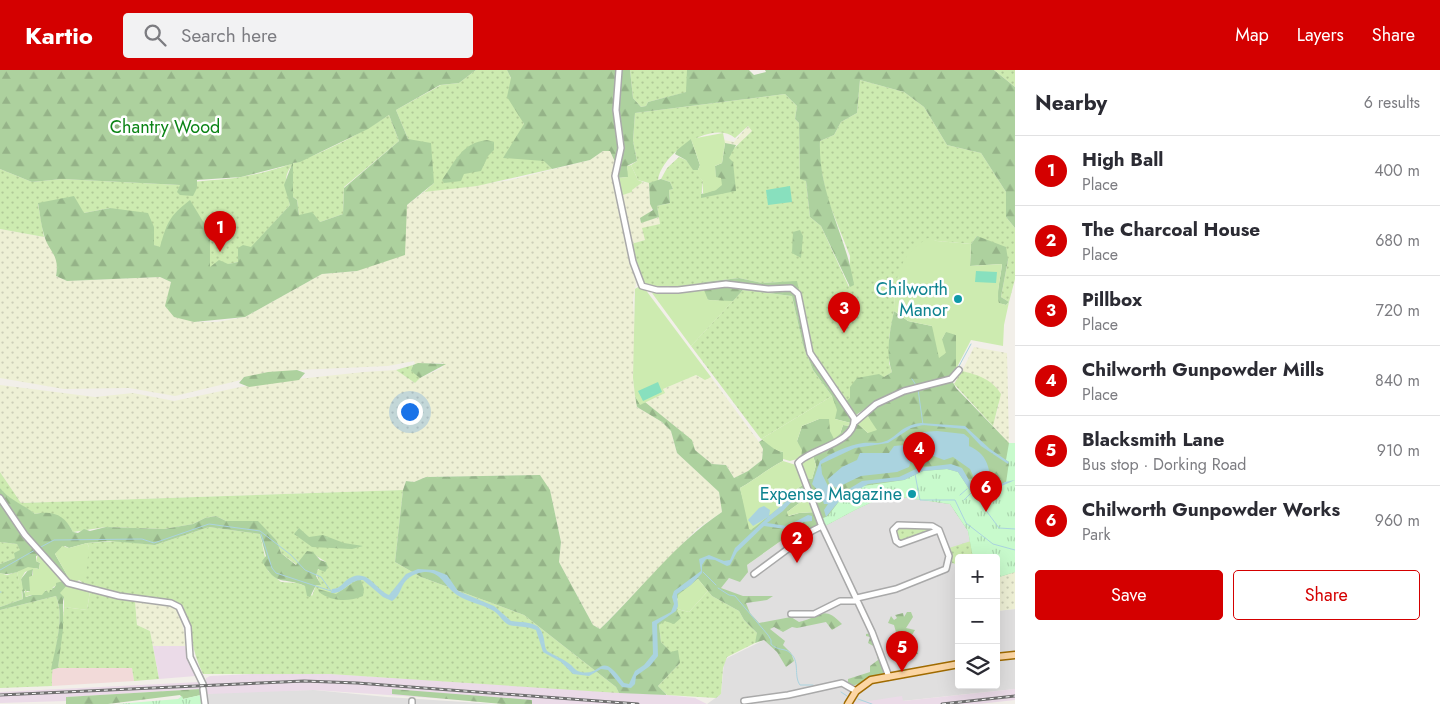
<!DOCTYPE html>
<html lang="en">
<head>
<meta charset="utf-8">
<style>
  :root { --surface:#fff; --page:#f2f2f3; --text:#2b2b33; --muted:#7c7c81; --line:#e1e1e2; --accent:#d40000 }
  body { margin:0; font-family:Jost,sans-serif; background:var(--page); color:var(--text) }
  .controls { position:absolute; right:15px; bottom:15px; display:grid; overflow:hidden; border-radius:5px; box-shadow:0 5px 20px #0002 }
  .controls button { width:45px; height:45px; display:grid; place-items:center; padding:0; border:0; border-bottom:1px solid var(--line); background:var(--surface); color:var(--text); font:25px sans-serif }
  .you { position:absolute; left:409px; top:341px; width:18px; height:18px; margin:-12px; border:4px solid #fff; border-radius:50%; background:#1a73e8; box-shadow:0 0 0 8px #1a73e833 }
  .badge { display:grid; place-items:center; width:32px; height:32px; border-radius:50%; background:var(--accent); color:#fff; font-size:16px; font-weight:700 }
  .pin { position:absolute; translate:-50% -41px; filter:drop-shadow(0 1px 2px #0008) }
  .pin::after { content:''; position:absolute; top:26px; width:18px; height:15px; background:inherit; clip-path:polygon(0 0,100% 0,50% 100%) }
  .list { margin:0; padding:0; list-style:none }
  h2 { display:flex; justify-content:space-between; align-items:center; height:65px; margin:0; padding:0 20px; font-size:21px }
  h2 small { font-size:16px; font-weight:400; color:var(--muted) }
  .list li { display:grid; grid-template-columns:32px 1fr auto; gap:15px; align-items:center; box-sizing:border-box; height:70px; padding:0 20px; border-top:1px solid var(--line) }
  .list b { display:block; font-size:19px; white-space:nowrap }
  .list p { margin:0; font-size:16px; white-space:nowrap; color:var(--muted) }
  .list em { font-size:16px; font-style:normal; color:var(--muted) }
  .actions { display:flex; gap:10px; padding:15px 20px }
  .actions a { flex:1; padding:11px 0; border:1px solid var(--accent); border-radius:5px; text-align:center; font-size:18px; color:var(--accent) }
  .actions .main { background:var(--accent); color:#fff }
  .icon { flex:none; width:28px; height:28px; fill:none; stroke:currentColor; stroke-width:2; stroke-linecap:round; stroke-linejoin:round }
  .map { position:relative; flex:none; width:1015px; height:634px; overflow:hidden }
  header { display:flex; align-items:center; gap:30px; box-sizing:border-box; height:70px; padding:0 25px; background:var(--accent); color:#fff }
  header strong { font-size:24px }
  nav { display:flex; gap:28px; margin-inline-start:auto; font-size:18px }
  .search { width:350px; height:45px; background:var(--page); display:flex; align-items:center; gap:12px; box-sizing:border-box; padding:0 18px; border-radius:5px; color:var(--muted); font-size:19px }
  main { display:flex }
  aside { flex:1; background:var(--surface) }
  .map>svg:first-child { display:block }
</style>
</head>
<body>
<header>
<strong>Kartio</strong>
<div class="search"><svg class="icon" aria-label="search" viewBox="0 0 24 24"><circle cx="10" cy="10" r="6"/><path d="M15 15l6 6"/></svg>Search here</div>
<nav><a>Map</a><a>Layers</a><a>Share</a></nav>
</header>
<main>
<div class="map">
<svg width="1015" height="634" viewBox="0 0 1015 634">
  <defs>
    <pattern id="farmland-dots" width="8" height="8" patternUnits="userSpaceOnUse" patternTransform="scale(1.25)"><rect width="8" height="8" fill="#eef0d5"/><path d="M2 2h.1M6 6h.1" fill="none" stroke="#ccceb7" stroke-width="1.8" stroke-linecap="round"/></pattern>
    <pattern id="grass-dots" width="8" height="8" patternUnits="userSpaceOnUse" patternTransform="scale(1.25)"><rect width="8" height="8" fill="#cdebb0"/><path d="M2 2h.1M6 6h.1" fill="none" stroke="#b0c997" stroke-width="1.8" stroke-linecap="round"/></pattern>
    <pattern id="forest-firs" width="22" height="20" patternUnits="userSpaceOnUse" patternTransform="scale(1.25)"><rect width="22" height="20" fill="#add19e"/><path d="M5 1l3.5 6h-7zM16 11l3.5 6h-7z" fill="#95b388"/></pattern>
    <pattern id="park-tufts" width="24" height="20" patternUnits="userSpaceOnUse" patternTransform="scale(1.25)"><rect width="24" height="20" fill="#c8facc"/><path d="M3 7l-1-3M5 7V3M7 7l1-3M15 17l-1-3M17 17v-4M19 17l1-3" fill="none" stroke="#acd6af"/></pattern>
  </defs>
  <rect width="100%" height="100%" fill="#f2efe9"/>
  <path fill="#e0dfdf" d="M 887,425 L 951,434 L 959,444 L 968,461 L 973,488 L 959,488 L 959,615 L 996,615 L 996,541 L 1015,539 L 1015,619 L 902,631 L 902,627 L 851,634 L 707,634 L 721,624 L 724,592 L 727,588 L 764,570 L 734,524 L 720,518 L 729,508 L 792,463 L 820,455 L 825,456 L 855,440 Z
    M 314,620 L 387,627 L 495,634 L 203,634 L 201,625 L 220,622 Z"/>
  <path fill="#f2dad9" d="M 58,598 L 132,598 L 134,611 L 52,616 L 51,600 Z"/>
  <path fill="#ebdbe8" d="M 153,576 L 185,576 L 196,606 L 159,609 Z
    M 251,604 L 330,604 L 667,625 L 695,628 L 707,634 L 521,634 L 314,620 L 207,624 L 206,608 L 210,606 Z
    M 200,612 L 201,619 L 67,627 L 66,631 L 0,633 L 0,622 Z
    M 1015,619 L 1015,630 L 978,634 L 851,634 L 853,629 L 856,633 L 902,626 L 903,631 Z"/>
  <path fill="url(#farmland-dots)" d="M 748,56 L 752,61 L 744,68 L 744,71 L 736,75 L 725,73 L 724,70 L 734,72 Z
    M 603,81 L 610,81 L 615,92 L 613,113 L 636,213 L 633,230 L 635,265 L 633,308 L 637,337 L 662,352 L 671,361 L 677,383 L 719,422 L 722,442 L 697,459 L 600,559 L 593,555 L 559,492 L 561,472 L 550,421 L 539,405 L 426,407 L 414,412 L 406,411 L 403,420 L 21,433 L 0,402 L 0,315 L 95,327 L 133,323 L 174,331 L 260,313 L 364,302 L 396,300 L 415,313 L 420,308 L 442,298 L 443,293 L 415,294 L 414,291 L 388,296 L 297,300 L 244,307 L 241,310 L 175,326 L 129,318 L 64,319 L 0,308 L 0,159 L 44,167 L 56,185 L 58,196 L 56,206 L 67,211 L 160,207 L 171,212 L 169,223 L 194,252 L 217,252 L 245,247 L 322,204 L 357,201 L 407,135 L 424,122 L 511,110 L 590,90 Z
    M 643,112 L 649,113 L 650,134 L 653,137 L 647,146 L 640,148 L 641,152 L 659,147 L 660,154 L 645,170 L 631,174 L 620,126 L 632,122 L 631,120 Z
    M 974,277 L 1007,283 L 1009,373 L 993,356 L 999,334 L 962,301 Z
    M 696,305 L 702,309 L 711,307 L 759,372 L 763,379 L 762,390 L 748,401 L 734,408 L 726,395 L 712,394 L 695,380 L 691,370 L 645,332 L 665,323 L 663,319 Z
    M 1015,502 L 1015,539 L 996,541 L 996,508 Z
    M 135,531 L 164,533 L 178,540 L 185,565 L 185,576 L 153,576 L 150,561 L 137,555 Z"/>
  <path fill="url(#grass-dots)" d="M 476,0 L 507,0 C 516,16 517,35 523,52 C 529,68 540,87 552,99 L 477,116 L 424,122 L 434,113 L 408,69 L 396,40 L 441,15 L 459,13 Z
    M 630,0 L 687,0 L 687,22 L 648,32 L 646,36 L 641,37 L 633,28 Z
    M 994,0 L 1015,0 L 1015,17 Z
    M 860,10 L 904,22 L 924,37 L 947,75 L 981,83 L 1006,122 L 1006,147 L 1015,158 L 1015,209 L 1009,232 L 1001,227 L 1008,190 L 977,166 L 971,174 L 937,171 L 928,169 L 895,219 L 894,241 L 889,268 L 889,293 L 892,302 L 845,332 L 812,282 L 800,223 L 782,212 L 762,213 L 739,208 L 705,212 L 686,217 L 656,218 L 645,215 L 640,207 L 631,174 L 645,170 L 642,158 L 660,154 L 657,136 L 670,133 L 669,120 L 673,119 L 670,112 L 661,109 L 667,98 L 679,87 L 686,90 L 703,111 L 701,128 L 729,88 L 729,83 L 752,61 L 748,56 L 735,68 C 713,49 660,84 658,111 L 649,113 L 638,110 L 631,95 L 637,91 L 633,71 L 635,43 L 785,24 L 797,36 L 795,49 L 799,53 L 800,108 L 806,111 L 810,147 L 821,156 L 849,217 L 850,186 L 827,128 L 819,88 L 820,71 L 834,65 L 841,52 L 857,43 Z
    M 389,45 L 399,71 L 344,117 L 343,144 L 320,152 L 299,146 L 297,130 L 293,127 L 293,94 C 281,108 287,120 290,135 L 238,192 L 210,198 L 210,163 L 160,178 L 154,175 L 154,157 L 110,138 L 84,143 L 38,134 L 44,167 L 0,159 L 0,99 L 32,112 L 62,109 L 180,115 C 201,109 220,111 241,107 C 294,98 344,74 389,45 Z
    M 743,220 L 792,226 L 803,275 L 813,300 L 832,326 L 761,369 L 691,276 Z
    M 413,295 L 412,297 L 420,308 L 415,313 L 396,300 Z
    M 962,301 C 978,305 992,309 1001,324 L 993,356 L 954,314 Z
    M 0,402 L 21,433 L 403,420 L 395,492 L 421,507 L 524,545 L 616,617 L 619,623 L 330,604 L 203,604 C 192,582 191,560 183,536 C 156,520 101,532 78,509 L 89,477 L 87,473 L 117,471 L 155,475 L 209,457 L 260,464 L 268,501 L 281,512 L 297,513 L 305,516 L 312,526 L 316,515 L 320,515 L 316,502 L 326,492 L 315,485 L 303,487 L 297,495 L 281,483 L 277,471 L 258,452 L 226,451 L 216,446 L 205,448 L 193,454 L 164,459 L 106,457 L 73,462 C 66,447 51,440 35,444 C 26,437 3,426 0,418 C 0,414 0,406 0,402 Z
    M 900,457 L 932,459 L 932,461 L 902,473 L 898,472 L 895,460 Z
    M 971,471 L 973,488 L 959,488 L 959,495 L 952,493 L 949,478 Z
    M 0,472 L 17,474 L 21,480 L 15,488 L 0,494 Z
    M 17,502 L 23,529 L 0,537 L 0,503 L 7,505 Z
    M 90,521 L 116,529 L 135,531 L 137,555 L 150,561 L 159,609 L 134,611 L 132,598 L 58,598 L 64,537 L 87,540 Z
    M 708,521 L 712,526 L 739,541 L 744,550 L 758,564 L 755,573 L 727,587 L 723,598 L 721,624 L 716,628 L 667,625 L 658,616 L 680,593 L 661,572 L 659,555 L 677,539 L 689,542 Z
    M 56,526 C 67,553 50,588 52,616 L 0,618 L 0,540 Z"/>
  <path fill="url(#forest-firs)" fill-rule="evenodd" d="M 0,0 L 476,0 L 459,13 L 440,15 L 396,40 L 408,69 L 431,73 L 434,113 L 407,135 L 405,185 L 357,201 L 322,204 L 245,247 L 194,252 L 174,247 L 165,236 L 171,212 L 160,207 L 67,211 L 56,206 C 60,184 49,183 44,165 C 41,155 40,144 38,133 L 74,126 L 84,143 L 110,138 L 148,143 L 154,157 L 154,175 L 160,177 C 167,153 169,146 190,130 L 210,163 L 210,197 L 219,190 L 228,194 L 238,192 L 238,178 L 243,175 L 251,177 L 290,135 L 284,115 L 292,94 L 241,107 L 197,110 L 197,118 L 193,126 L 180,125 L 177,122 L 180,115 L 62,109 L 32,112 L 0,99 ZM 389,45 L 399,71 L 344,118 L 343,144 L 320,152 L 312,142 L 299,145 L 297,130 L 293,127 L 293,93 L 300,92 L 368,59 Z
    M 507,0 L 630,0 L 633,28 L 641,37 L 646,36 L 648,32 L 686,22 L 687,0 L 749,0 L 754,5 L 766,2 L 765,0 L 994,0 L 1015,17 L 1015,158 L 1006,147 L 1006,122 L 981,83 L 947,75 L 924,37 L 904,22 L 860,10 L 857,43 L 841,52 L 834,65 L 820,71 C 818,124 846,164 854,215 L 850,217 L 821,156 L 810,147 L 806,111 L 800,109 L 799,53 L 795,49 L 797,36 L 785,24 L 635,43 L 633,71 L 637,91 L 627,96 L 629,107 L 617,108 L 619,93 L 615,92 L 610,81 L 603,81 L 590,90 L 552,99 L 544,91 L 503,88 L 524,54 L 507,27 L 511,8 Z
    M 691,69 L 700,95 L 698,100 L 693,100 L 686,90 L 675,84 L 677,80 Z
    M 487,70 L 494,72 L 494,80 L 488,86 L 481,101 L 464,104 L 461,111 L 444,113 L 442,110 C 456,90 462,73 487,70 Z
    M 725,73 L 736,75 L 729,88 L 733,92 L 736,121 L 701,128 L 701,124 L 716,120 L 715,96 L 722,93 Z
    M 661,109 L 670,112 L 673,119 L 669,120 L 670,133 L 657,136 L 659,147 L 641,153 L 640,148 L 653,140 L 650,134 L 649,113 Z
    M 800,160 L 803,166 L 801,188 L 792,183 L 793,162 Z
    M 977,166 L 1006,177 L 1008,190 L 1001,227 L 1009,232 L 1006,235 L 998,233 C 996,225 1001,205 1002,194 L 970,196 L 971,174 Z
    M 739,208 L 762,213 L 797,211 L 812,282 L 845,332 L 850,328 L 850,317 L 857,308 L 879,304 L 884,307 L 892,302 C 885,282 890,261 894,241 L 908,251 L 932,256 L 942,269 L 946,261 L 957,265 L 956,299 L 950,307 L 956,318 L 1009,373 L 1015,373 L 1015,502 L 996,508 L 996,488 L 973,488 L 968,461 L 950,434 L 887,425 L 855,440 L 825,456 L 806,408 L 812,409 L 816,395 L 813,386 L 847,366 L 858,354 L 868,363 L 870,350 L 867,345 L 869,341 L 866,338 L 856,345 L 853,344 L 851,353 L 835,349 L 832,326 L 813,300 L 803,275 L 792,226 L 743,220 L 733,231 C 717,231 696,232 686,217 L 705,212 Z
    M 418,293 L 446,294 L 420,308 L 411,301 L 413,295 Z
    M 297,300 L 305,303 L 299,310 L 249,317 L 239,313 L 244,307 L 268,302 Z
    M 635,326 L 640,334 L 645,332 L 692,370 L 695,380 L 712,394 L 726,395 L 734,408 L 748,401 L 762,390 L 763,379 L 759,372 L 762,370 C 771,373 773,380 783,382 L 783,391 C 767,399 756,409 740,418 L 751,459 L 783,434 L 782,429 L 804,414 L 809,426 L 787,442 L 789,446 L 799,443 L 816,442 L 820,455 L 809,462 L 792,463 L 747,495 L 748,502 L 740,512 L 729,508 L 721,518 L 743,526 L 773,526 L 767,530 L 746,533 L 750,543 L 759,553 L 791,547 L 799,552 C 821,547 823,534 842,554 L 832,560 L 826,552 L 797,558 L 792,557 L 783,562 L 774,557 L 770,559 L 785,571 L 783,575 L 791,583 L 794,591 L 786,597 L 777,582 L 764,570 L 755,573 L 757,563 L 744,550 L 739,541 L 712,526 L 698,509 L 677,529 L 679,537 L 677,541 L 681,548 L 674,554 L 665,551 L 659,555 L 661,572 L 671,582 L 678,580 L 680,593 L 658,616 L 667,625 L 619,623 L 616,617 L 524,545 L 421,507 L 395,492 L 403,420 L 406,411 L 414,412 L 426,407 L 540,405 L 550,420 L 561,472 L 559,492 L 593,555 L 600,559 C 642,519 674,474 722,442 L 719,422 L 677,383 L 671,361 L 662,352 L 637,337 Z
    M 819,349 L 830,349 L 830,361 L 840,364 L 843,355 L 850,356 L 838,369 L 801,388 L 797,371 L 802,356 Z
    M 0,418 C 9,430 23,434 35,444 C 53,440 65,445 73,462 L 78,463 L 84,459 L 90,461 L 106,457 L 164,459 L 193,454 L 205,448 L 216,446 L 226,451 L 258,451 L 277,471 L 281,483 L 296,495 L 307,481 L 313,482 L 320,490 L 326,492 L 328,497 L 325,502 L 318,499 L 316,506 L 321,515 L 316,515 L 310,527 L 307,526 L 305,516 C 283,506 277,518 262,491 L 266,486 L 260,464 L 209,457 L 155,475 L 110,471 L 87,473 L 69,478 L 65,476 L 55,484 L 67,505 L 66,507 L 39,485 L 36,486 L 36,491 L 40,493 L 39,499 C 25,496 14,507 0,503 L 0,494 L 15,488 L 14,483 L 20,480 L 17,474 L 0,472 Z
    M 299,458 L 309,467 L 323,465 L 344,473 L 363,476 L 352,479 L 312,477 L 294,464 Z
    M 29,499 L 33,499 L 30,521 L 24,521 L 26,527 L 51,519 L 55,517 L 55,512 L 62,511 L 62,509 L 68,514 L 63,531 L 63,559 L 58,598 L 51,600 C 55,578 65,547 56,526 L 0,540 L 0,537 L 23,529 L 21,509 Z
    M 357,510 L 361,510 L 364,519 L 363,526 C 349,532 332,532 319,522 L 318,519 L 336,524 Z
    M 907,542 L 911,542 L 913,547 L 906,558 L 915,560 L 912,565 L 918,584 L 914,585 L 910,572 L 911,584 L 909,585 L 904,566 L 900,565 L 902,572 L 899,573 L 894,555 L 888,553 L 891,546 L 894,550 L 897,548 L 895,545 L 903,543 L 904,547 Z
    M 871,563 L 886,602 C 878,607 857,616 848,616 L 848,609 L 870,602 L 870,596 L 878,590 L 875,577 L 868,573 L 870,567 L 866,566 L 866,564 Z
    M 201,619 L 201,625 L 183,629 L 180,625 L 108,634 L 66,634 L 66,627 Z
    M 392,619 L 532,630 L 532,634 L 502,634 L 392,624 Z"/>
  <path fill="url(#park-tufts)" d="M 1009,373 L 1015,373 L 1015,502 L 996,508 L 996,488 L 973,488 L 968,461 L 950,434 L 887,425 L 855,440 L 825,456 L 821,449 L 828,446 L 840,430 L 863,416 L 904,410 L 923,401 L 947,399 L 958,402 L 975,428 L 1006,413 L 1009,392 L 1006,390 Z
    M 201,625 L 203,634 L 117,634 L 178,629 L 182,626 L 183,629 Z"/>
  <path fill="#cdebb0" d="M 723,63 L 725,73 L 722,93 L 715,96 L 716,107 L 721,108 L 722,115 L 716,120 L 703,124 L 703,111 L 693,100 L 698,100 L 700,95 L 691,69 Z
    M 631,95 L 638,110 L 643,112 L 632,120 L 632,122 L 620,126 L 617,108 L 628,107 L 627,96 Z
    M 928,168 L 937,171 L 971,174 L 970,196 L 1002,194 C 1001,205 996,225 999,233 L 1006,235 L 1009,232 L 1004,255 L 1003,276 L 971,270 L 956,299 L 956,265 L 946,262 L 942,269 L 946,283 L 939,288 L 932,256 L 908,251 L 894,241 C 895,208 898,186 928,168 Z
    M 638,217 L 645,219 L 711,307 L 705,310 L 696,305 L 663,319 L 665,323 L 640,335 L 635,326 L 633,308 L 635,219 Z
    M 688,220 L 704,220 L 708,230 L 733,231 L 691,276 L 652,223 Z
    M 832,326 L 837,340 L 835,349 L 851,353 L 850,356 L 843,355 L 840,364 L 834,369 L 830,361 L 829,349 L 819,349 L 802,356 L 797,371 L 802,380 L 801,388 L 790,391 L 783,389 L 783,382 C 773,380 769,374 761,369 Z
    M 867,345 L 877,360 L 868,363 L 858,354 Z
    M 813,386 L 816,395 L 812,409 L 806,408 L 800,393 Z
    M 783,391 L 796,395 L 804,414 L 782,429 L 784,434 L 751,460 L 749,459 L 740,418 C 756,409 767,399 783,391 Z
    M 809,426 L 816,442 L 799,443 L 788,446 L 787,442 Z
    M 87,473 L 89,477 L 86,506 L 74,513 L 66,507 L 67,505 L 55,484 L 62,476 L 69,478 Z
    M 38,484 L 43,487 L 63,511 L 56,513 L 56,516 L 53,517 L 52,520 L 50,520 L 49,523 L 46,520 L 42,525 L 31,525 L 25,527 L 25,519 L 27,522 L 30,521 L 29,507 L 33,505 L 33,499 L 25,502 L 21,509 L 23,519 L 21,523 L 17,502 L 28,497 L 39,499 L 40,493 L 36,491 Z
    M 698,509 L 708,521 L 689,542 L 677,539 L 678,525 Z
    M 68,514 L 90,521 L 87,540 L 64,537 L 64,527 L 60,523 Z"/>
  <path fill="#88e0be" d="M 790,116 L 792,132 L 768,135 L 766,120 Z
    M 976,201 L 997,202 L 996,213 L 975,212 Z
    M 658,312 L 662,322 L 643,331 L 638,321 Z"/>
  <path fill="#aad3df" d="M 921,353 L 965,356 L 990,379 L 1009,392 L 1008,394 L 981,376 L 965,359 L 923,355 L 911,358 L 888,373 L 855,378 L 821,394 L 822,404 L 834,428 L 862,411 L 899,407 L 918,398 L 951,394 L 962,398 L 978,426 L 1005,412 L 1015,410 L 975,428 L 958,402 L 947,399 L 923,401 L 904,410 L 868,414 L 840,430 L 826,447 L 824,440 L 828,434 L 824,434 L 820,423 L 812,414 L 820,391 C 831,383 849,375 863,373 C 870,372 877,374 883,372 C 896,369 900,355 921,353 Z
    M 937,361 L 964,364 L 969,368 L 969,376 C 987,384 989,396 991,413 L 974,408 L 970,399 L 953,387 L 944,390 L 931,385 L 920,392 L 911,391 L 909,397 L 897,402 L 861,406 L 836,418 L 829,413 L 828,409 L 842,397 L 857,390 L 860,383 L 889,383 L 894,376 L 904,375 L 912,365 L 914,367 L 923,362 Z
    M 802,418 L 804,423 L 796,427 L 783,441 L 767,453 L 787,456 L 808,445 L 812,446 L 812,451 L 803,452 L 785,459 L 764,456 L 737,482 L 730,495 L 727,496 L 715,490 L 706,489 L 702,495 L 702,503 L 691,515 L 677,524 L 678,536 L 676,541 L 657,554 L 658,586 L 650,596 L 636,606 L 635,614 L 631,618 L 622,617 L 608,600 L 601,599 L 589,606 L 573,604 L 561,592 L 543,582 L 536,560 C 527,556 518,557 509,555 C 502,552 499,543 492,540 C 481,534 468,532 457,525 C 442,515 440,496 416,504 C 399,510 403,525 392,531 L 383,527 L 363,510 C 349,509 345,524 331,523 L 332,519 C 342,519 343,510 352,507 C 369,500 375,519 389,525 L 406,504 L 418,499 L 434,500 L 447,505 L 458,521 L 494,536 L 511,551 C 522,553 539,550 543,565 C 545,571 544,576 547,581 C 555,586 564,589 571,595 C 574,598 576,601 581,602 C 603,607 599,578 624,613 L 629,614 L 635,601 L 644,595 L 653,584 L 652,552 L 671,542 L 674,534 L 672,527 L 674,521 L 701,501 L 699,489 L 709,485 L 724,491 L 730,490 L 735,478 L 768,447 L 753,456 L 748,450 L 759,438 L 764,436 L 770,440 L 769,446 Z"/>
  <g fill="none" stroke-linecap="round" stroke-linejoin="round">
    <path stroke="#aad3df" stroke-width="1" d="M 958,298 L 971,274
      M 912,309 L 916,315
      M 918,319 L 923,355
      M 915,404 L 920,430 L 955,430 L 966,453 L 993,474 L 1015,480
      M 960,425 L 967,419
      M 964,430 L 971,423
      M 979,431 L 999,458 L 1015,459
      M 261,464 L 272,498 L 276,503 L 331,521
      M 39,478 L 54,470 L 142,469 L 154,473 L 209,454 L 260,461 L 291,485 L 305,500 L 321,507 L 331,521
      M 0,500 L 35,480
      M 703,502 L 716,515
      M 718,518 L 729,525 L 735,526 L 768,565 L 771,570 L 771,574 C 778,581 784,578 789,582 C 801,591 793,605 800,615 L 813,615
      M 0,522 L 1,522
      M 841,622 L 847,626
      M 858,629 L 872,634"/>
    <defs>
      <path id="minor" d="M 619,0 L 616,40 L 621,78 L 615,106 L 633,192 L 642,216 L 657,220 L 678,220 L 726,214 L 768,219 L 791,218 L 798,224 L 810,283 L 854,348 C 857,373 809,379 798,393 L 821,454 L 872,562 L 889,607
        M 855,352 L 876,334 L 904,321 L 951,309 L 959,300
        M 0,428 L 25,465 L 68,513 L 119,526 L 171,533 L 179,537 L 188,557 L 190,587 L 203,614
        M 754,504 L 812,461 L 822,456
        M 857,528 L 896,519 L 946,499 L 949,486 L 939,460 L 932,456 L 898,455 L 893,460 L 896,471 L 900,474 L 939,460
        M 791,544 L 814,544 L 840,531 L 856,531
        M 203,619 L 205,634
        M 744,631 L 788,625 L 842,613 L 856,621
        M 412,634 L 412,631"/>
      <path id="major" d="M 996,587 L 1015,585
        M 848,634 L 856,621 L 871,610 L 959,594"/>
    </defs>
    <use href="#minor" stroke="#a9a9a9" stroke-width="8"/>
    <use href="#major" stroke="#a06b00" stroke-width="9"/>
    <use href="#minor" stroke="#fff" stroke-width="5"/>
    <use href="#major" stroke="#fcd6a4" stroke-width="6"/>
    <defs>
      <path id="rail" d="M 0,625 L 304,611 L 357,613 L 638,634
        M 942,634 L 1015,626"/>
    </defs>
    <use href="#rail" stroke="#707070" stroke-width="3"/>
    <use href="#rail" stroke="#fff" stroke-width="1" stroke-dasharray="4" stroke-linecap="butt"/>
  </g>
  <g fill="#0f9aa8" stroke="#fff" stroke-width="2">
    <circle cx="958" cy="229" r="5"/>
    <circle cx="912" cy="424" r="5"/>
  </g>
  <g text-anchor="middle" dominant-baseline="central" stroke-width="5" stroke-linejoin="round" paint-order="stroke">
    <g font-size="18" fill="#0c8416" stroke="#fff">
      <text x="165" y="57">Chantry Wood</text>
    </g>
    <g font-size="18" fill="#0d838f" stroke="#fff" text-anchor="end">
      <text x="948" y="219">Chilworth<tspan x="948" dy="21">Manor</tspan></text>
      <text x="902" y="424">Expense Magazine</text>
    </g>
  </g>
</svg>
<div class="controls">
<button>+</button>
<button>−</button>
<button><svg class="icon" aria-label="layers" viewBox="0 0 24 24"><path d="M12 4l9 5-9 5-9-5zM3 14l9 5 9-5"/></svg></button>
</div>
<div class="you"></div>
<div class="pin badge" style="left:220px;top:182px">1</div>
<div class="pin badge" style="left:797px;top:493px">2</div>
<div class="pin badge" style="left:844px;top:263px">3</div>
<div class="pin badge" style="left:919px;top:403px">4</div>
<div class="pin badge" style="left:902px;top:602px">5</div>
<div class="pin badge" style="left:986px;top:442px">6</div>
</div>
<aside>
<h2>Nearby<small>6 results</small></h2>
<ul class="list">
<li><span class="badge">1</span><div><b>High Ball</b><p>Place</p></div><em>400 m</em></li>
<li><span class="badge">2</span><div><b>The Charcoal House</b><p>Place</p></div><em>680 m</em></li>
<li><span class="badge">3</span><div><b>Pillbox</b><p>Place</p></div><em>720 m</em></li>
<li><span class="badge">4</span><div><b>Chilworth Gunpowder Mills</b><p>Place</p></div><em>840 m</em></li>
<li><span class="badge">5</span><div><b>Blacksmith Lane</b><p>Bus stop · Dorking Road</p></div><em>910 m</em></li>
<li><span class="badge">6</span><div><b>Chilworth Gunpowder Works</b><p>Park</p></div><em>960 m</em></li>
</ul>
<div class="actions"><a class="main">Save</a><a>Share</a></div>
</aside>
</main>
</body>
</html>
